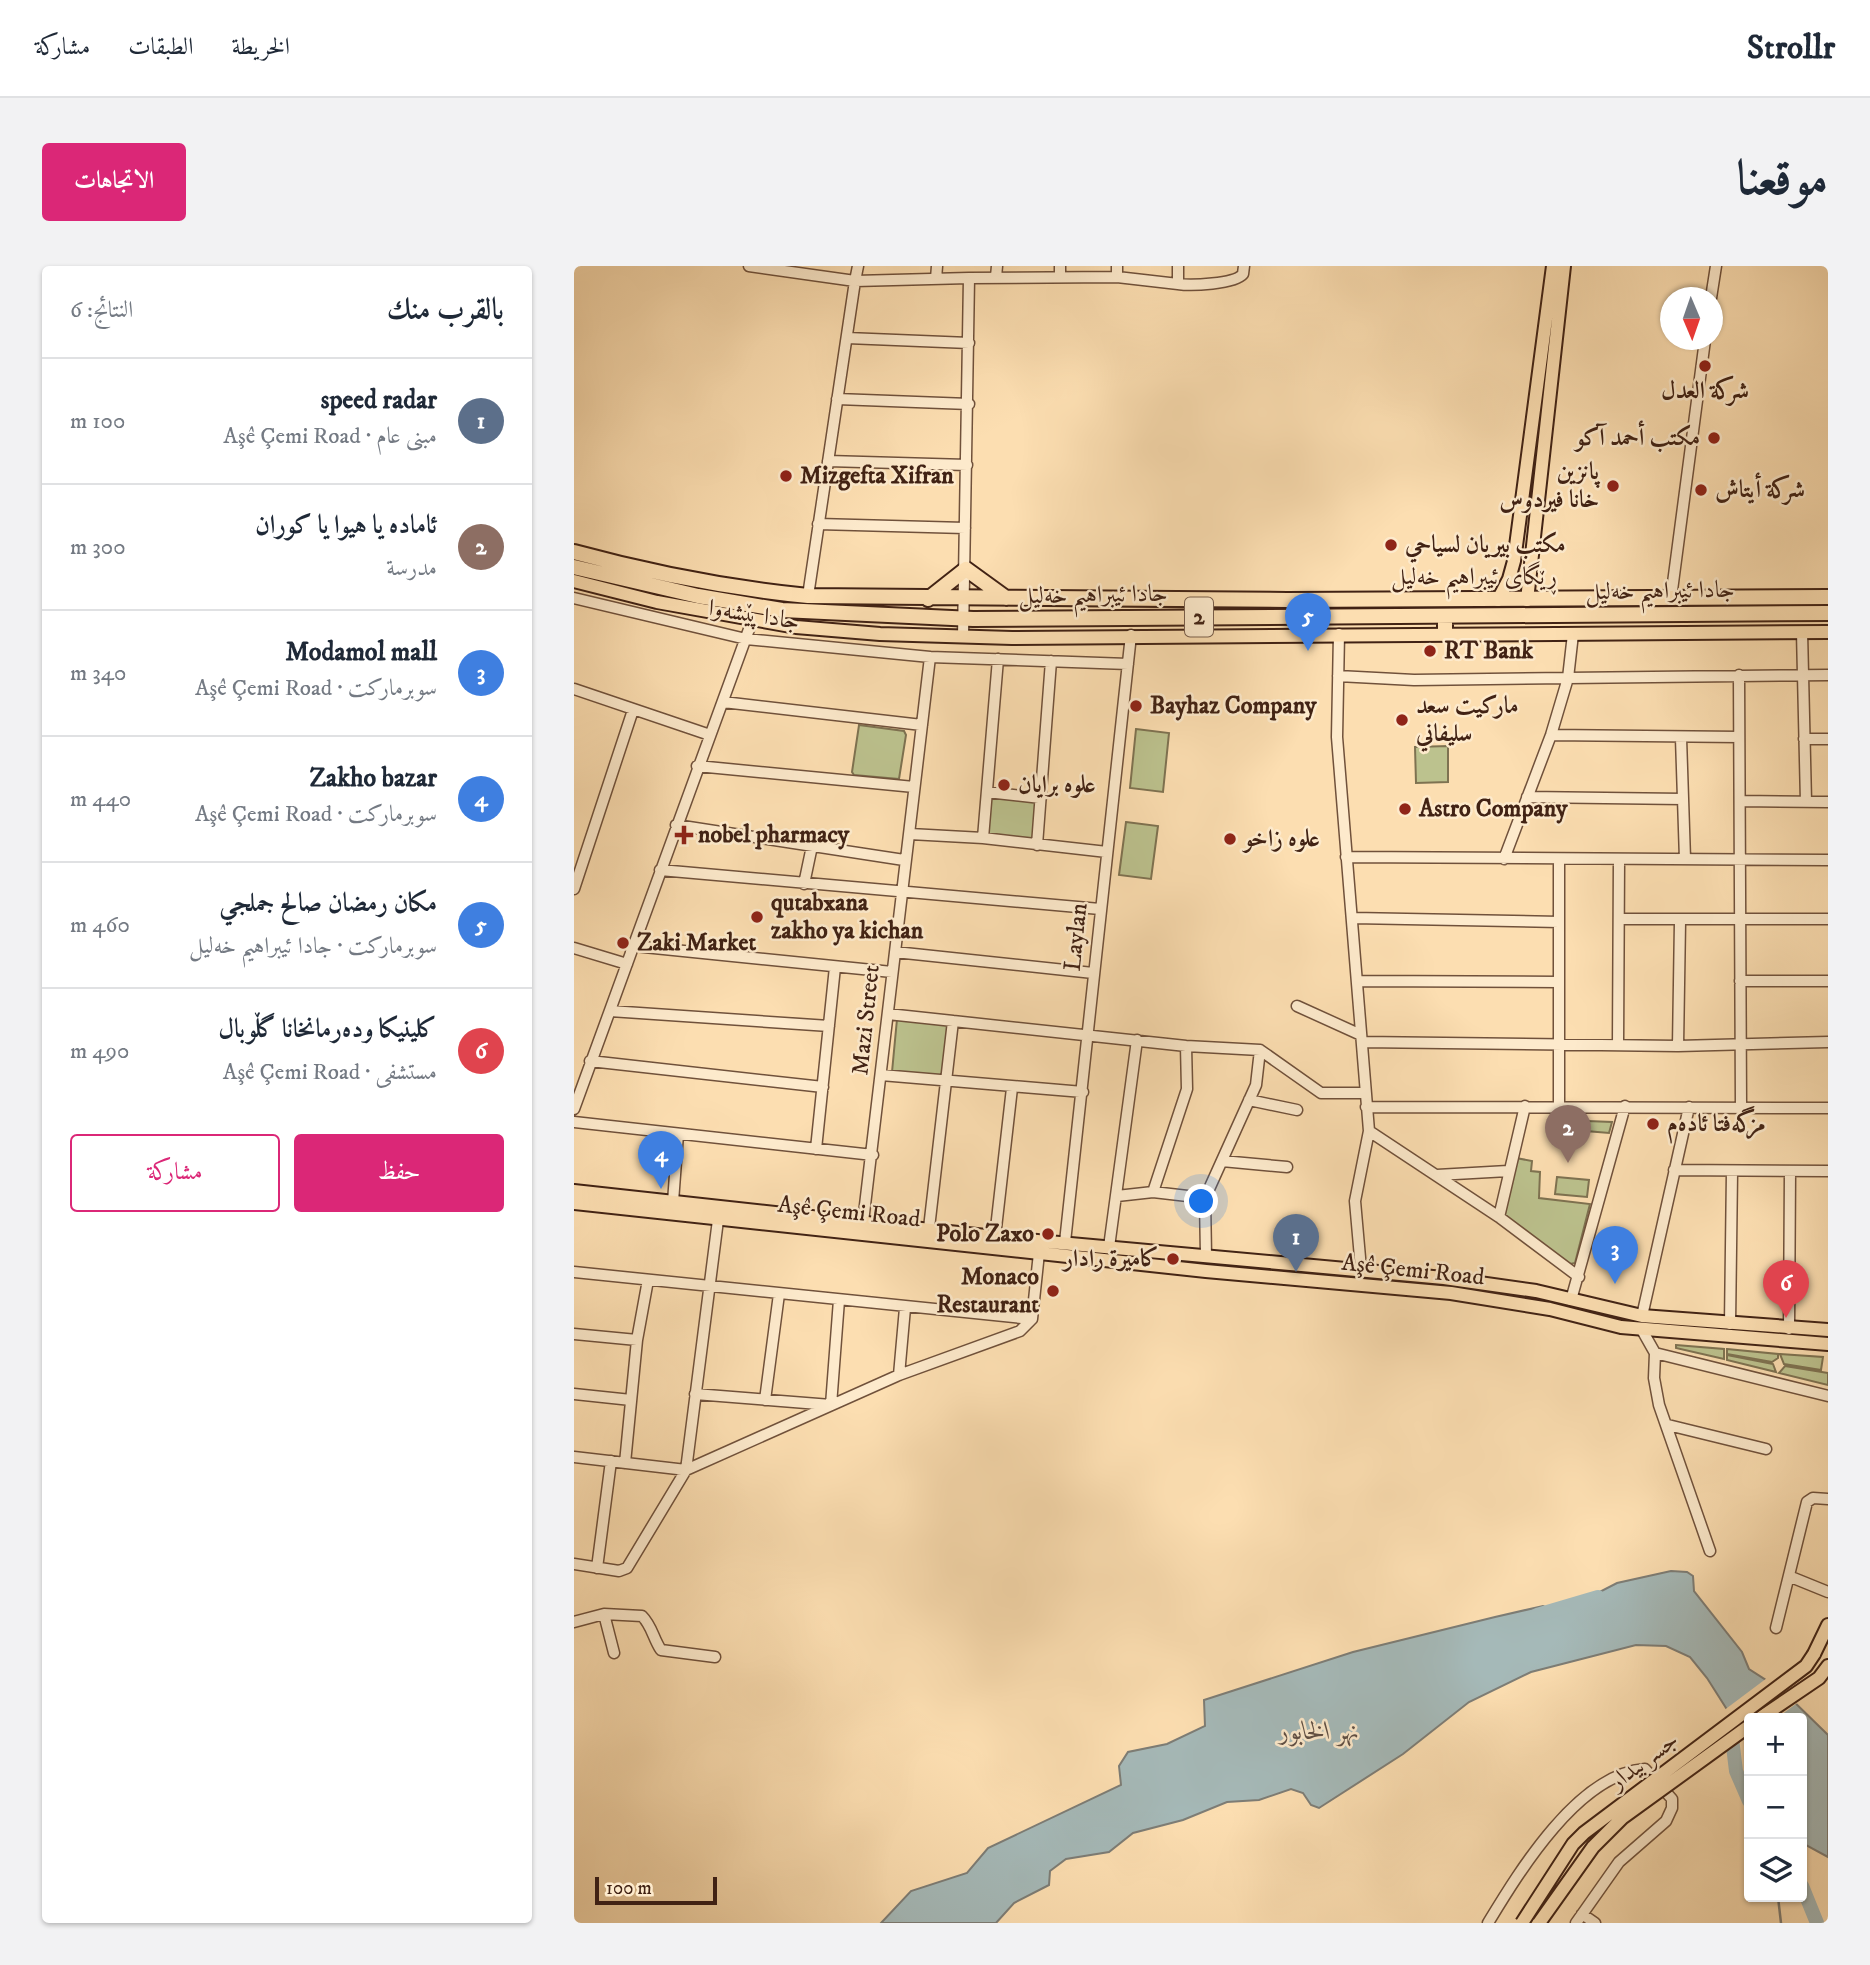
<!DOCTYPE html>
<html lang="ar">
<head>
<meta charset="utf-8">
<style>
  :root { --surface:#fff; --page:#f2f2f3; --text:#1f2937; --muted:#747a83; --line:#e0e1e3; --accent:#db2777 }
  body { margin:0; font-family:"IM FELL DW Pica",Amiri,serif; background:var(--page); color:var(--text); direction:rtl }
  .controls { position:absolute; right:21px; bottom:21px; display:grid; overflow:hidden; border-radius:7px; box-shadow:0 2px 5px #0004 }
  .controls button { width:63px; height:63px; display:grid; place-items:center; padding:0; border:0; border-bottom:2px solid var(--line); background:var(--surface); color:var(--text); font:35px sans-serif }
  .compass { position:absolute; left:1086px; top:21px; width:63px; height:63px; border-radius:50%; background:var(--surface); box-shadow:0 2px 5px #0004; rotate:178deg }
  .scale { position:absolute; left:21px; bottom:18px; width:122px; box-sizing:border-box; padding-left:7px; border:4px solid #412214; border-top:0; font-size:19px; line-height:24px; white-space:nowrap; color:#412214; -webkit-text-stroke:5px #fdeacc; paint-order:stroke }
  .you { position:absolute; left:628px; top:936px; width:24px; height:24px; margin:-18px; border:5px solid #fff; border-radius:50%; background:#1a73e8; box-shadow:0 0 0 10px #1a73e833 }
  .badge { display:grid; place-items:center; width:46px; height:46px; border-radius:50%; background:var(--accent); color:#fff; font-size:23px; font-weight:700 }
  .pin { position:absolute; translate:-50% -58px; filter:drop-shadow(0 2px 4px #0008) }
  .pin::after { content:''; position:absolute; top:37px; width:24px; height:21px; background:inherit; clip-path:polygon(0 0,100% 0,50% 100%) }
  .list { margin:0; padding:0; list-style:none }
  h2 { display:flex; justify-content:space-between; align-items:center; height:91px; margin:0; padding:0 28px; font-size:30px }
  h2 small { font-size:23px; font-weight:400; color:var(--muted) }
  .list li { display:grid; grid-template-columns:46px 1fr auto; gap:21px; align-items:center; box-sizing:border-box; height:126px; padding:0 28px; border-top:2px solid var(--line) }
  .list b { display:block; font-size:26px; white-space:nowrap }
  .list p { margin:0; font-size:23px; white-space:nowrap; color:var(--muted) }
  .list em { font-size:23px; font-style:normal; color:var(--muted) }
  .actions { display:flex; gap:14px; padding:21px 28px }
  .actions a { flex:1; padding:16px 0; border:2px solid var(--accent); border-radius:7px; text-align:center; font-size:24px; color:var(--accent) }
  .actions .main { background:var(--accent); color:#fff }
  .icon { flex:none; width:38px; height:38px; fill:none; stroke:currentColor; stroke-width:2; stroke-linecap:round; stroke-linejoin:round }
  .map { position:relative; flex:none; width:1254px; height:1657px; overflow:hidden; direction:ltr; border-radius:7px }
  header { display:flex; align-items:center; gap:42px; box-sizing:border-box; height:98px; padding:0 35px; background:var(--surface); border-bottom:2px solid var(--line) }
  header strong { font-size:33px }
  nav { display:flex; gap:38px; margin-inline-start:auto; font-size:24px }
  .intro { display:flex; align-items:center; justify-content:space-between; box-sizing:border-box; height:168px; padding:0 42px }
  h1 { margin:0; font-size:49px }
  .button { padding:18px 32px; border-radius:7px; background:var(--accent); color:#fff; font-size:24px; font-weight:700 }
  main { display:flex; gap:42px; padding:0 42px }
  aside { flex:1; background:var(--surface); border-radius:7px; box-shadow:0 2px 5px #0004 }
  .map>svg:first-child { display:block }
</style>
</head>
<body>
<header>
<strong>Strollr</strong>
<nav><a>الخريطة</a><a>الطبقات</a><a>مشاركة</a></nav>
</header>
<div class="intro"><h1>موقعنا</h1><a class="button">الاتجاهات</a></div>
<main>
<div class="map">
<svg width="1254" height="1657" viewBox="0 0 1254 1657">
  <rect width="100%" height="100%" fill="#fcdeb1"/>
  <filter id="stains"><feTurbulence type="fractalNoise" baseFrequency=".00286" numOctaves="4"/><feColorMatrix values="0 0 0 0 .2 0 0 0 0 .09 0 0 0 0 .02 0 0 0 .5 -.17"/></filter>
  <radialGradient id="worn" r=".72"><stop offset=".6" stop-color="#630" stop-opacity="0"/><stop offset="1" stop-color="#630" stop-opacity=".3"/></radialGradient>
  <path fill="#bcc28e" stroke="#7e7251" stroke-width="2" d="M 285,459 L 330,465 L 332,469 L 325,513 L 280,509 L 278,506 Z
    M 562,463 L 595,467 L 589,526 L 556,522 Z
    M 874,480 L 874,516 L 842,517 L 841,481 Z
    M 416,529 L 463,535 L 459,574 L 413,569 Z
    M 552,556 L 584,560 L 577,613 L 545,609 Z
    M 323,753 L 377,759 L 371,812 L 318,806 Z
    M 1013,855 L 1038,856 L 1035,867 L 1012,865 Z
    M 942,892 L 958,895 L 957,905 L 966,906 L 965,932 L 1016,938 L 1001,997 L 996,998 L 930,952 Z
    M 983,911 L 1015,914 L 1013,931 L 981,928 Z
    M 1102,1079 L 1150,1083 L 1150,1093 L 1102,1082 Z
    M 1153,1083 L 1204,1088 L 1204,1092 L 1198,1096 L 1153,1088 Z
    M 1206,1088 L 1249,1091 L 1247,1104 L 1210,1098 Z
    M 1153,1089 L 1199,1098 L 1202,1106 L 1153,1094 Z
    M 1211,1100 L 1254,1107 L 1254,1119 L 1205,1107 Z"/>
  <path fill="#a5b9b8" stroke="#7d7d76" stroke-width="2" d="M 1097,1305 L 1113,1306 L 1119,1310 L 1120,1325 L 1168,1386 L 1175,1403 L 1209,1425 L 1254,1469 L 1254,1591 L 1228,1577 L 1228,1452 L 1175,1452 L 1175,1487 L 1171,1472 L 1133,1412 L 1116,1391 L 1092,1380 L 1062,1379 L 957,1406 L 895,1436 L 829,1488 L 745,1542 L 737,1539 L 729,1527 L 717,1523 L 685,1534 L 653,1536 L 609,1554 L 559,1567 L 535,1586 L 492,1593 L 476,1605 L 475,1619 L 440,1637 L 422,1657 L 307,1657 L 337,1625 L 393,1607 L 414,1582 L 547,1519 L 545,1500 L 554,1486 L 593,1478 L 631,1460 L 630,1434 L 779,1386 L 921,1351 L 969,1340 L 985,1347 L 1043,1317 Z"/>
  <path fill="#fcdeb1" d="M 1193,1412 L 1226,1435 L 1203,1452 L 1175,1452 L 1175,1473 L 1169,1477 L 1149,1445 Z"/>
  <g fill="none" stroke-linecap="round" stroke-linejoin="round">
    <path stroke="#7d7d76" stroke-width="2.5" d="M 1204,1631 L 1207,1657"/>
    <path stroke="#a5b9b8" stroke-width="14" d="M 963,1349 L 1024,1331
      M 1157,1464 L 1162,1505 L 1175,1535
      M 1228,1620 L 1243,1657"/>
    <defs>
      <path id="minor" d="M 175,0 L 281,15 L 234,330
        M 284,0 L 281,15 L 395,12 L 389,371
        M 604,0 L 604,18 C 617,20 661,18 669,8 L 670,0
        M 422,11 L 423,0
        M 486,11 L 486,0
        M 543,11 L 543,0
        M 395,12 L 543,11 L 604,18
        M 362,13 L 363,0
        M 1137,32 L 1142,0
        M 273,72 L 395,77
        M 263,133 L 395,138
        M 254,195 L 393,199
        M 244,258 L 391,262
        M 0,332 L 172,373 L 356,391 L 554,398
        M 1097,332 L 1131,74
        M 1228,366 L 1232,536
        M 765,368 L 763,471 L 795,865 L 781,935 L 787,1003
        M 1165,409 L 1167,841
        M 764,410 L 840,414 L 994,412 L 999,368
        M 0,423 L 136,469
        M 149,436 L 348,459
        M 977,469 L 1165,471
        M 1107,472 L 1111,593
        M 1230,473 L 1254,473
        M 123,500 L 340,521
        M 413,526 L 467,532
        M 953,531 L 1109,533
        M 1166,535 L 1254,536
        M 102,559 L 330,594
        M 336,568 L 409,572 L 533,586
        M 409,572 L 424,393
        M 463,579 L 477,395
        M 772,591 L 1254,594
        M 930,593 L 977,469 L 994,412 L 1254,409
        M 86,604 L 526,643
        M 230,618 L 238,580
        M 0,623 L 59,444
        M 779,652 L 985,656
        M 1046,653 L 1254,653
        M 0,682 L 53,698
        M 57,686 L 60,680 L 318,706
        M 321,686 L 519,707
        M 783,715 L 985,716
        M 1166,715 L 1254,715
        M 723,740 L 787,769
        M 36,745 L 255,760
        M 314,748 L 612,780 L 686,784 L 747,827 L 791,827
        M 788,776 L 1104,780 L 1254,776
        M 1044,779 L 1045,594
        M 1104,780 L 1106,656
        M 16,795 L 249,821
        M 307,809 L 509,826
        M 675,834 L 723,844
        M 985,840 L 985,594
        M 792,841 L 1254,842
        M 0,843 L 178,355
        M 0,856 L 299,889
        M 795,865 L 925,951 L 1005,1011
        M 242,883 L 261,701
        M 648,895 L 713,901
        M 1100,904 L 1254,905
        M 863,909 L 934,905
        M 579,926 L 613,823 L 612,780
        M 543,930 L 579,926 L 631,932
        M 99,936 L 104,868
        M 925,951 L 951,840
        M 289,956 L 356,391
        M 355,962 L 379,755
        M 421,971 L 438,822
        M 491,976 L 557,369
        M 535,981 L 563,774
        M 632,990 L 631,932 L 682,819 L 686,784
        M 0,1006 L 458,1053
        M 997,1034 L 1051,840
        M 1068,1050 L 1115,841
        M 1156,1058 L 1158,906
        M 1215,1063 L 1216,906
        M 1068,1064 L 1081,1087 L 1080,1112 L 1085,1139 L 1136,1285
        M 0,1068 L 63,1074
        M 1081,1087 L 1254,1130
        M 325,1109 L 331,1042
        M 0,1128 L 57,1134
        M 121,1128 L 257,1139 L 265,1034
        M 191,1134 L 205,1028
        M 1094,1159 L 1192,1183
        M 0,1191 L 112,1204 L 325,1109 L 446,1065 L 458,1053 L 465,987
        M 51,1197 L 63,1074 L 74,1014
        M 0,1298 L 45,1305 L 53,1302 L 112,1204 L 144,954
        M 23,1302 L 37,1195
        M 1217,1311 L 1254,1326
        M 30,1348 L 40,1387
        M 0,1356 L 30,1348 L 68,1350 C 78,1360 79,1372 87,1384 L 141,1391
        M 1202,1362 L 1233,1236 L 1239,1232 L 1254,1233
        M 1008,1648 L 1021,1657
        M 914,1657 C 945,1606 1004,1508 1071,1503 L 1098,1533 L 1098,1542 L 1092,1555 L 1045,1596 L 1002,1657"/>
      <path id="major" d="M 0,315 L 83,336 L 222,361 L 306,368 L 438,372 L 1254,366
        M 924,334 L 935,313 L 940,295 L 979,0
        M 953,334 L 990,0
        M 0,925 L 421,971 L 870,1012 L 962,1025 L 1068,1050 L 1254,1064
        M 0,937 L 632,1005 L 877,1027 L 976,1043 L 1047,1061 L 1254,1078
        M 1240,1388 L 1254,1359
        M 1186,1452 L 1245,1412 L 1254,1400"/>
      <path id="highway" d="M 0,286 C 77,307 154,322 234,330 L 713,334 L 1254,331
        M 0,301 L 124,330 L 208,344 L 399,353 L 1254,347
        M 354,333 L 392,303 L 432,332
        M 871,350 L 871,368"/>
    </defs>
    <use href="#minor" stroke="#70513b" stroke-width="13"/>
    <use href="#major" stroke="#412214" stroke-width="16"/>
    <use href="#highway" stroke="#412214" stroke-width="18"/>
    <use href="#minor" stroke="#fdeacc" stroke-width="10"/>
    <use href="#major" stroke="#fcdeb1" stroke-width="12"/>
    <use href="#highway" stroke="#fcdeb1" stroke-width="14"/>
    <defs>
      <path id="major-bridge" d="M 948,1657 L 999,1578 L 1010,1567 L 1232,1400 L 1240,1388
        M 965,1657 L 1019,1581 L 1048,1552 L 1175,1460"/>
    </defs>
    <use href="#major-bridge" stroke="#412214" stroke-width="16" stroke-linecap="butt"/>
    <use href="#major-bridge" stroke="#fcdeb1" stroke-width="12"/>
  </g>
  <g fill="#8f2418" stroke="#fdeacc" stroke-width="2.5">
    <circle cx="1131" cy="100" r="7"/>
    <circle cx="1140" cy="172" r="7"/>
    <circle cx="212" cy="210" r="7"/>
    <circle cx="1039" cy="220" r="7"/>
    <circle cx="1127" cy="224" r="7"/>
    <circle cx="817" cy="279" r="7"/>
    <circle cx="856" cy="385" r="7"/>
    <circle cx="562" cy="440" r="7"/>
    <circle cx="828" cy="454" r="7"/>
    <circle cx="430" cy="519" r="7"/>
    <circle cx="831" cy="543" r="7"/>
    <path d="M106.5 558.5h7v7h7v7h-7v7h-7v-7h-7v-7h7z"/>
    <circle cx="656" cy="573" r="7"/>
    <circle cx="183" cy="651" r="7"/>
    <circle cx="49" cy="677" r="7"/>
    <circle cx="1079" cy="858" r="7"/>
    <circle cx="474" cy="968" r="7"/>
    <circle cx="599" cy="993" r="7"/>
    <circle cx="479" cy="1025" r="7"/>
  </g>
  <g text-anchor="middle" dominant-baseline="central" stroke-width="5" stroke-linejoin="round" paint-order="stroke">
    <rect fill="#fdeacc" stroke="#795e4b" stroke-width="2" x="611" y="331.5" width="28" height="39" rx="5"/>
    <g font-size="23" font-weight="bold" fill="#412214">
      <text x="625" y="351">2</text>
    </g>
    <g font-size="24" font-weight="bold" fill="#412214" stroke="#fdeacc" text-anchor="start">
      <text x="1131" y="125" text-anchor="middle">شركة العدل</text>
      <text x="1126" y="172" text-anchor="end">مكتب أحمد آكو</text>
      <text x="1025" y="206" text-anchor="end">پانزين<tspan x="1025" dy="28">خانا فيردوس</tspan></text>
      <text x="226" y="210">Mizgefta Xifran</text>
      <text x="1141" y="224">شركة أيتاش</text>
      <text x="831" y="279">مكتب بيريان لسياحي</text>
      <text x="870" y="385">RT Bank</text>
      <text x="576" y="440">Bayhaz Company</text>
      <text x="842" y="440">ماركيت سعد<tspan x="842" dy="28">سليفاني</tspan></text>
      <text x="444" y="519">علوه برايان</text>
      <text x="845" y="543">Astro Company</text>
      <text x="124" y="569">nobel pharmacy</text>
      <text x="670" y="573">علوه زاخو</text>
      <text x="197" y="637">qutabxana<tspan x="197" dy="28">zakho ya kichan</tspan></text>
      <text x="63" y="677">Zaki Market</text>
      <text x="1093" y="858">مزگەفتا ئادەم</text>
      <text x="460" y="968" text-anchor="end">Polo Zaxo</text>
      <text x="585" y="993" text-anchor="end">كاميرة رادار</text>
      <text x="465" y="1011" text-anchor="end">Monaco<tspan x="465" dy="28">Restaurant</tspan></text>
    </g>
    <g font-size="24" fill="#412214" stroke="#fdeacc">
      <text x="900" y="311">ڕێگای ئیبراهیم خەلیل</text>
      <text transform="translate(1086 325) rotate(-1)">جادا ئیبراهیم خەلیل</text>
      <text transform="translate(519 329) rotate(-1)">جادا ئیبراهیم خەلیل</text>
      <text transform="translate(180 349) rotate(9)">جادا پێشەوا</text>
      <text transform="translate(502 671) rotate(-84)">Laylan</text>
      <text transform="translate(292 754) rotate(-84)">Mazi Street</text>
      <text transform="translate(275 946) rotate(6)">Aşê Çemi Road</text>
      <text transform="translate(839 1004) rotate(6)">Aşê Çemi Road</text>
      <text transform="translate(1070 1495) rotate(-37)">جسر بيدار</text>
    </g>
    <g font-size="26" font-style="italic" fill="#5f4f45" stroke="#fdeacc">
      <text x="745" y="1465">نهر الخابور</text>
    </g>
  </g>
  <rect width="100%" height="100%" filter="url(#stains)"/>
  <rect width="100%" height="100%" fill="url(#worn)"/>
</svg>
<div class="controls">
<button>+</button>
<button>−</button>
<button><svg class="icon" aria-label="layers" viewBox="0 0 24 24"><path d="M12 4l9 5-9 5-9-5zM3 14l9 5 9-5"/></svg></button>
</div>
<svg class="compass" viewBox="-18 -18 36 36"><path d="M0-13l5 13h-10z" fill="#e53935"/><path d="M0 13l5-13h-10z" fill="#747a83"/></svg>
<div class="scale">100 m</div>
<div class="you"></div>
<div class="pin badge" style="left:722px;top:1006px;background:#5c6f8a">1</div>
<div class="pin badge" style="left:994px;top:897px;background:#8d6e63">2</div>
<div class="pin badge" style="left:1041px;top:1018px;background:#3f7fe0">3</div>
<div class="pin badge" style="left:87px;top:923px;background:#3f7fe0">4</div>
<div class="pin badge" style="left:734px;top:385px;background:#3f7fe0">5</div>
<div class="pin badge" style="left:1212px;top:1052px;background:#e0444e">6</div>
</div>
<aside>
<h2>بالقرب منك<small>النتائج: 6</small></h2>
<ul class="list">
<li><span class="badge" style="background:#5c6f8a">1</span><div><b>speed radar</b><p>مبنى عام · Aşê Çemi Road</p></div><em>100 m</em></li>
<li><span class="badge" style="background:#8d6e63">2</span><div><b>ئاماده یا هیوا یا کوران</b><p>مدرسة</p></div><em>300 m</em></li>
<li><span class="badge" style="background:#3f7fe0">3</span><div><b>Modamol mall</b><p>سوبرماركت · Aşê Çemi Road</p></div><em>340 m</em></li>
<li><span class="badge" style="background:#3f7fe0">4</span><div><b>Zakho bazar</b><p>سوبرماركت · Aşê Çemi Road</p></div><em>440 m</em></li>
<li><span class="badge" style="background:#3f7fe0">5</span><div><b>مكان رمضان صالح جملجي</b><p>سوبرماركت · جادا ئیبراهیم خەلیل</p></div><em>460 m</em></li>
<li><span class="badge" style="background:#e0444e">6</span><div><b>کلینیکا ودەرمانخانا گڵوبال</b><p>مستشفى · Aşê Çemi Road</p></div><em>490 m</em></li>
</ul>
<div class="actions"><a class="main">حفظ</a><a>مشاركة</a></div>
</aside>
</main>
</body>
</html>
